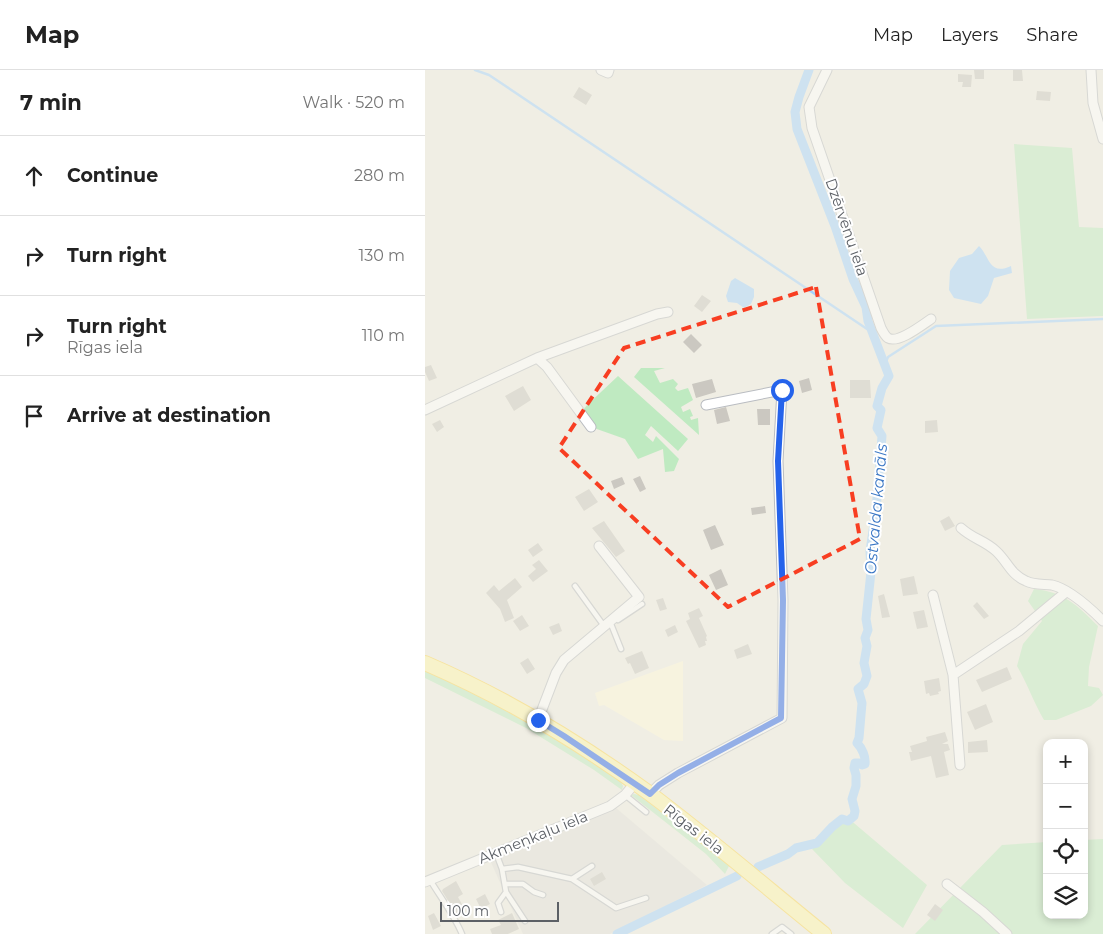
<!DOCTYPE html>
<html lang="en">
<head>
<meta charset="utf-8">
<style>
  :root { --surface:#fff; --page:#f6f6f6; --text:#222; --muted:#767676; --line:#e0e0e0 }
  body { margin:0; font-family:Montserrat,sans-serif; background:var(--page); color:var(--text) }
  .controls { position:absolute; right:15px; bottom:15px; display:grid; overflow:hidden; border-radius:10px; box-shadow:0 2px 8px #0003 }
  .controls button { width:45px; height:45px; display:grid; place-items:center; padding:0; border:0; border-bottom:1px solid var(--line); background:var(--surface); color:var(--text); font:25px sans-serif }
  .scale { position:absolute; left:15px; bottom:12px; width:119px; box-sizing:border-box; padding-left:5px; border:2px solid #5c6066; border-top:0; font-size:14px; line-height:18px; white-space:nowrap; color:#5c6066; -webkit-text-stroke:4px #fff; paint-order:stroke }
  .stop { position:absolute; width:15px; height:15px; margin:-11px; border:4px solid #2563eb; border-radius:50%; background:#fff }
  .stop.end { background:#2563eb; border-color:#fff; box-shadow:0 1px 5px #0008 }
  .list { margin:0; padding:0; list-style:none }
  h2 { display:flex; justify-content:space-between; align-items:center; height:65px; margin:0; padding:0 20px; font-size:21px }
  h2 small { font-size:16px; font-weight:400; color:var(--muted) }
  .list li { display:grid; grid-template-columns:32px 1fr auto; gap:15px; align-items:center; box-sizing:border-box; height:80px; padding:0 20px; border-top:1px solid var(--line) }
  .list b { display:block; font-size:19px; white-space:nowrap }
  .list p { margin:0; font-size:16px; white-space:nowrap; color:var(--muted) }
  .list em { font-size:16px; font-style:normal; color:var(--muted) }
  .icon { flex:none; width:28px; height:28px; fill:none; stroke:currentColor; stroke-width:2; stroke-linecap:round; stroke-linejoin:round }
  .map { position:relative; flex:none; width:678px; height:864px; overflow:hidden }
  header { display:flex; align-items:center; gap:30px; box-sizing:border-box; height:70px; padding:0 25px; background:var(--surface); border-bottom:1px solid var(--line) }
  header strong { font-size:24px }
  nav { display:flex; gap:28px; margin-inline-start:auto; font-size:18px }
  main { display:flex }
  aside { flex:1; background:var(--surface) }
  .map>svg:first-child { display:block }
</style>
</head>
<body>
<header>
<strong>Map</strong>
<nav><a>Map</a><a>Layers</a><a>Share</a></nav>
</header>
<main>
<aside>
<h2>7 min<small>Walk · 520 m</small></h2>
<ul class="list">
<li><svg class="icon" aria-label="ahead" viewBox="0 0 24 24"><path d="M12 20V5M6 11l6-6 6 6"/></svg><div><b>Continue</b></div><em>280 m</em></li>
<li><svg class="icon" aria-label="right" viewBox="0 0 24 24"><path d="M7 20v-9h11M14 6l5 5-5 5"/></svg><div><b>Turn right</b></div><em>130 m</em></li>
<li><svg class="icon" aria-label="right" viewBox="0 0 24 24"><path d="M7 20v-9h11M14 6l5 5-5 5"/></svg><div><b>Turn right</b><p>Rīgas iela</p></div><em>110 m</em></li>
<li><svg class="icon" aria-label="arrive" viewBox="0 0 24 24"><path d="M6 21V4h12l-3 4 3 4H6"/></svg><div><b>Arrive at destination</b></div></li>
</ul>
</aside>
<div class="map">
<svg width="678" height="864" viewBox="0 0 678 864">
  <rect width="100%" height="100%" fill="#f0eee4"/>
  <path fill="#fff8da" d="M 258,591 L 258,671 L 239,670 L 179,635 L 174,636 L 170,623 Z"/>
  <path fill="#e3e1dc" d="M 190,737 L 282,815 L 185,864 L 98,864 L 64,788 Z"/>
  <path fill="#bfeac1" d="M 589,74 L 647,78 L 654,157 L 678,158 L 678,246 L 602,249 Z
    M 216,298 L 240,298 L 229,301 L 235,313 L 248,309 L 253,314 L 250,318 L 253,321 L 263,318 L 268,330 L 256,337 L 258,342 L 265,339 L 268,346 L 265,347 L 266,350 L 273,348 L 274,365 L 209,307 Z
    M 193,306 L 263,369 L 253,381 L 226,356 L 220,365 L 228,372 L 231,366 L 254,389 L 249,401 L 240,402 L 238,379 L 213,389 L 200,369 L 169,358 L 159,338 Z
    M 609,519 C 639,522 652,535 673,556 L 664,597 L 663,616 L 674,618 L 678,625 L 666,636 L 631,650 L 619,650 C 609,633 602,613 592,596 L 598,574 L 617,551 L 603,531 Z
    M 0,601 C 69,631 132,669 195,710 L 198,716 L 197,720 L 169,700 L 101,658 L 0,608 Z
    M 209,724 L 214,725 L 303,794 L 304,796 L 300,804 L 281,784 L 206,725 Z
    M 423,748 L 502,815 L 478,858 L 420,813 L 387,779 Z
    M 678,769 L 678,864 L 490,864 L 577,775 L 622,772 L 622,845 L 659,845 L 659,770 Z"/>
  <path fill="#a5d3ff" d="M 554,176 C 565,187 564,206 586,196 L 587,203 L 569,208 L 563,226 L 556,234 L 529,228 L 524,220 L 525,201 L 534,188 L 547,184 Z
    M 310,208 L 329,219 L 329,227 L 326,234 L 319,238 L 312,233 L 303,232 L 301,226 L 306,211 Z"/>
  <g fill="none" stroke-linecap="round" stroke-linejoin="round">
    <path stroke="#a5d3ff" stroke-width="2.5" d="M 50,0 L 64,5 L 448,263
      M 460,294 L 463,287 L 511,256 L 678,249"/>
    <path stroke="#a5d3ff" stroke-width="9" d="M 333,797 L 363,784 L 371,778 L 392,773 L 407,757 L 417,749 L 423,751 L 429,746 L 430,741 L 427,729 L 431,716 L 431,705 L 429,698 L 430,693 L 434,693 L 437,695 L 440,694 C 441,687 437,678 432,673 L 434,668 L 437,633 L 433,619 L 439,614 L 442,606 L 439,593 L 442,576 L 440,568 L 443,560 L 441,549 L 446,502 L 445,481 L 451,440 L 457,366 L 452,358 L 456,340 L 452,336 L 457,318 L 464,306 L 443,251 L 441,237 L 428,209 L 410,156 L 372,59 L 370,42 L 374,27 L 384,0
      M 192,864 L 312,806"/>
  </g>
  <path fill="#cbc8c1" d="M 549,0 L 559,0 L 559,9 L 550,9 Z
    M 588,0 L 597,0 L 598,11 L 588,11 Z
    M 533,4 L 547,5 L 546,17 L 537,17 L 538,12 L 533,12 Z
    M 154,17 L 167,25 L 161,35 L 148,27 Z
    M 612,21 L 626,22 L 625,31 L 611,30 Z
    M 277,225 L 286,231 L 277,242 L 269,236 Z
    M 266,264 L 277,275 L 269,283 L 258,272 Z
    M 6,295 L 12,308 L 4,311 L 0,302 L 0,297 Z
    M 384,308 L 387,320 L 377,323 L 374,311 Z
    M 287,309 L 291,322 L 271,328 L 267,314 Z
    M 425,310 L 445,310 L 446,328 L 425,328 Z
    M 98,316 L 106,330 L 89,341 L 80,326 Z
    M 301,337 L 305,351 L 292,354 L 289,340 Z
    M 332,339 L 345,339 L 345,355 L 333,355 Z
    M 15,350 L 19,357 L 12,362 L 7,354 Z
    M 512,350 L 513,362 L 500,363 L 500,351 Z
    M 215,406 L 221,419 L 215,422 L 208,409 Z
    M 197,407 L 200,414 L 189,419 L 186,411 Z
    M 164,419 L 173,432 L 159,441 L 150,427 Z
    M 340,436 L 341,443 L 327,445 L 326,438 Z
    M 524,446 L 530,456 L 520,461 L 515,451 Z
    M 179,451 L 200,481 L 191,487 L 167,458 Z
    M 290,455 L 299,475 L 286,480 L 278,460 Z
    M 113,473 L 118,480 L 108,487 L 103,480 Z
    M 114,490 L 123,501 L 108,512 L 103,506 L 111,499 L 107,495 Z
    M 296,499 L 303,515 L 291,520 L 284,505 Z
    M 489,506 L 493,524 L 478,526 L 475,509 Z
    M 90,508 L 97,517 L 82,530 L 89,548 L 80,552 L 75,539 L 61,523 L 69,515 L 74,521 Z
    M 459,524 L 465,547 L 457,548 L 453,526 Z
    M 238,528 L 242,539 L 235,541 L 231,530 Z
    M 552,532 L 564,546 L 559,549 L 548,536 Z
    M 274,538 L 278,546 L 274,548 L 282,566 L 281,567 L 282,571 L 280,571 L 281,575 L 274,578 L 261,551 L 265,549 L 263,543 Z
    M 499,540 L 503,557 L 492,559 L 488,542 Z
    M 97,545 L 104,556 L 95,561 L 88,551 Z
    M 134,553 L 137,561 L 128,565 L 124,557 Z
    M 250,555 L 253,562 L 243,567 L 240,560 Z
    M 323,574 L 327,584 L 312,589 L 309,580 Z
    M 217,581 L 224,598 L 210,604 L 205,593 L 203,594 L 200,588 Z
    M 103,588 L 110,599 L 102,604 L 95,593 Z
    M 582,597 L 587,609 L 557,622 L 551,610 Z
    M 514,608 L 516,621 L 513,622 L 514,624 L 505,626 L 504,623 L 501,624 L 499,611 Z
    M 561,634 L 568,652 L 550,660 L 542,642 Z
    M 520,662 L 523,671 L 517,674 L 523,674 L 525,680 L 519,682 L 524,705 L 511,708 L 506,686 L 486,691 L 484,682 L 487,682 L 485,676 L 502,671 L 501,667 Z
    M 562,670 L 563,682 L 543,683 L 543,672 Z
    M 177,802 L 181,809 L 169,816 L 165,809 Z
    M 31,811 L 38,824 L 33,827 L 40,840 L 32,845 L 17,821 L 18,819 Z
    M 60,824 L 65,834 L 56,839 L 51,829 Z
    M 510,834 L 518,840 L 510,851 L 502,845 Z
    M 9,843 L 16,856 L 8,860 L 3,846 Z
    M 87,843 L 94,859 L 83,864 L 67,864 L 65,859 L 76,855 L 73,850 Z"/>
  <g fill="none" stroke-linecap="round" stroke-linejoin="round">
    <defs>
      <path id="service" d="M 150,516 L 179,556
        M 193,550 L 217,534
        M 186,554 L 196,579
        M 200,725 L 221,742
        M 71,783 L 77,799 L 81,822 L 100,851
        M 77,799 L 93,797 L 147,809 L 191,838 L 221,828
        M 147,809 L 167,796
        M 5,810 C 16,828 29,845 37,864
        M 80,814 L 98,814 L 109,822 L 118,825
        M 76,842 L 73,833 L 81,822
        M 347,864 L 357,857 L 366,864"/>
      <path id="minor" d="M 176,0 L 183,3 L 184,0
        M 402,0 L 384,37 L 387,58 L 456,258 C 458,262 460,266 463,268 C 473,274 497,255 506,249
        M 666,0 L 668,33 L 678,69
        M 112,288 L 122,297 L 166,357
        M 0,340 L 112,288 L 232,244 L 243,242
        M 536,458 C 548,469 559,470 571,481 C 583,492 585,504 601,511 C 608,515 619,514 627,515 C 644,519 666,539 678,551
        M 508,525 L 528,605 L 535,695
        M 528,605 L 594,561 L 641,522
        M 113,650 L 131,603 L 139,590 L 214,527 L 174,476
        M 225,724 L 234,715 L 253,703 L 357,648 L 358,530 L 353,391 L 357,320 L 281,335
        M 0,812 L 185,736 L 200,725 L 210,713
        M 522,814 L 558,842 L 582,864"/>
      <path id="primary" d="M 0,593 C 79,627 154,672 224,723 C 284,768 341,817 399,864"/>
    </defs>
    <use href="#service" stroke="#b9bcc1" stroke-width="7"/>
    <use href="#minor" stroke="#b9bcc1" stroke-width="11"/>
    <use href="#primary" stroke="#fdd650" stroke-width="16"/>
    <use href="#service" stroke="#fff" stroke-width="4.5"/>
    <use href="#minor" stroke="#fff" stroke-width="9"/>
    <use href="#primary" stroke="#fff6aa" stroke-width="14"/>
  </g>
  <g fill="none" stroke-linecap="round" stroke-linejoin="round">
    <path stroke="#2563eb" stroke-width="6" d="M 113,650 L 139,666 L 225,724 L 234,715 L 253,703 L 356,648 L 358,530 L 353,391 L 357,320"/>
  </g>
  <path d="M0 0H678V864H0ZM 391,217 L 435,469 L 303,537 L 134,378 L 199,278 Z" fill="#f0eee4" fill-opacity=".55" fill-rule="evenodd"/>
  <path fill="none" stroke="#f83e22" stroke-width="4" stroke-dasharray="10 6" stroke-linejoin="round" d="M 391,217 L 435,469 L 303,537 L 134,378 L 199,278 Z"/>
  <g text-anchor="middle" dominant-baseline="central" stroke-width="4" stroke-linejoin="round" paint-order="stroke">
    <g font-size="15" fill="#5c6066" stroke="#fff">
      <text transform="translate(422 157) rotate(71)">Dzērvēnu iela</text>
      <text transform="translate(269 759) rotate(38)">Rīgas iela</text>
      <text transform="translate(108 767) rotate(-22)">Akmeņkaļu iela</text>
    </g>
    <g font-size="16" font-style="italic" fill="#3a77c5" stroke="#fff">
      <text transform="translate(451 439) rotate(-85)">Ostvalda kanāls</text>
    </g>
  </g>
</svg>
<div class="controls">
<button>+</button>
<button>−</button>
<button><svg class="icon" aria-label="locate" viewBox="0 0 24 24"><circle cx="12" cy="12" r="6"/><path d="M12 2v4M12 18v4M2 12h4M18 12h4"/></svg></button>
<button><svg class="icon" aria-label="layers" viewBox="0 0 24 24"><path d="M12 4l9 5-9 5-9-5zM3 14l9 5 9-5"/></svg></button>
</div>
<div class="scale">100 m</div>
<div class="stop" style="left:357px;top:320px"></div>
<div class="stop end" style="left:113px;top:650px"></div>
</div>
</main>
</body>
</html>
